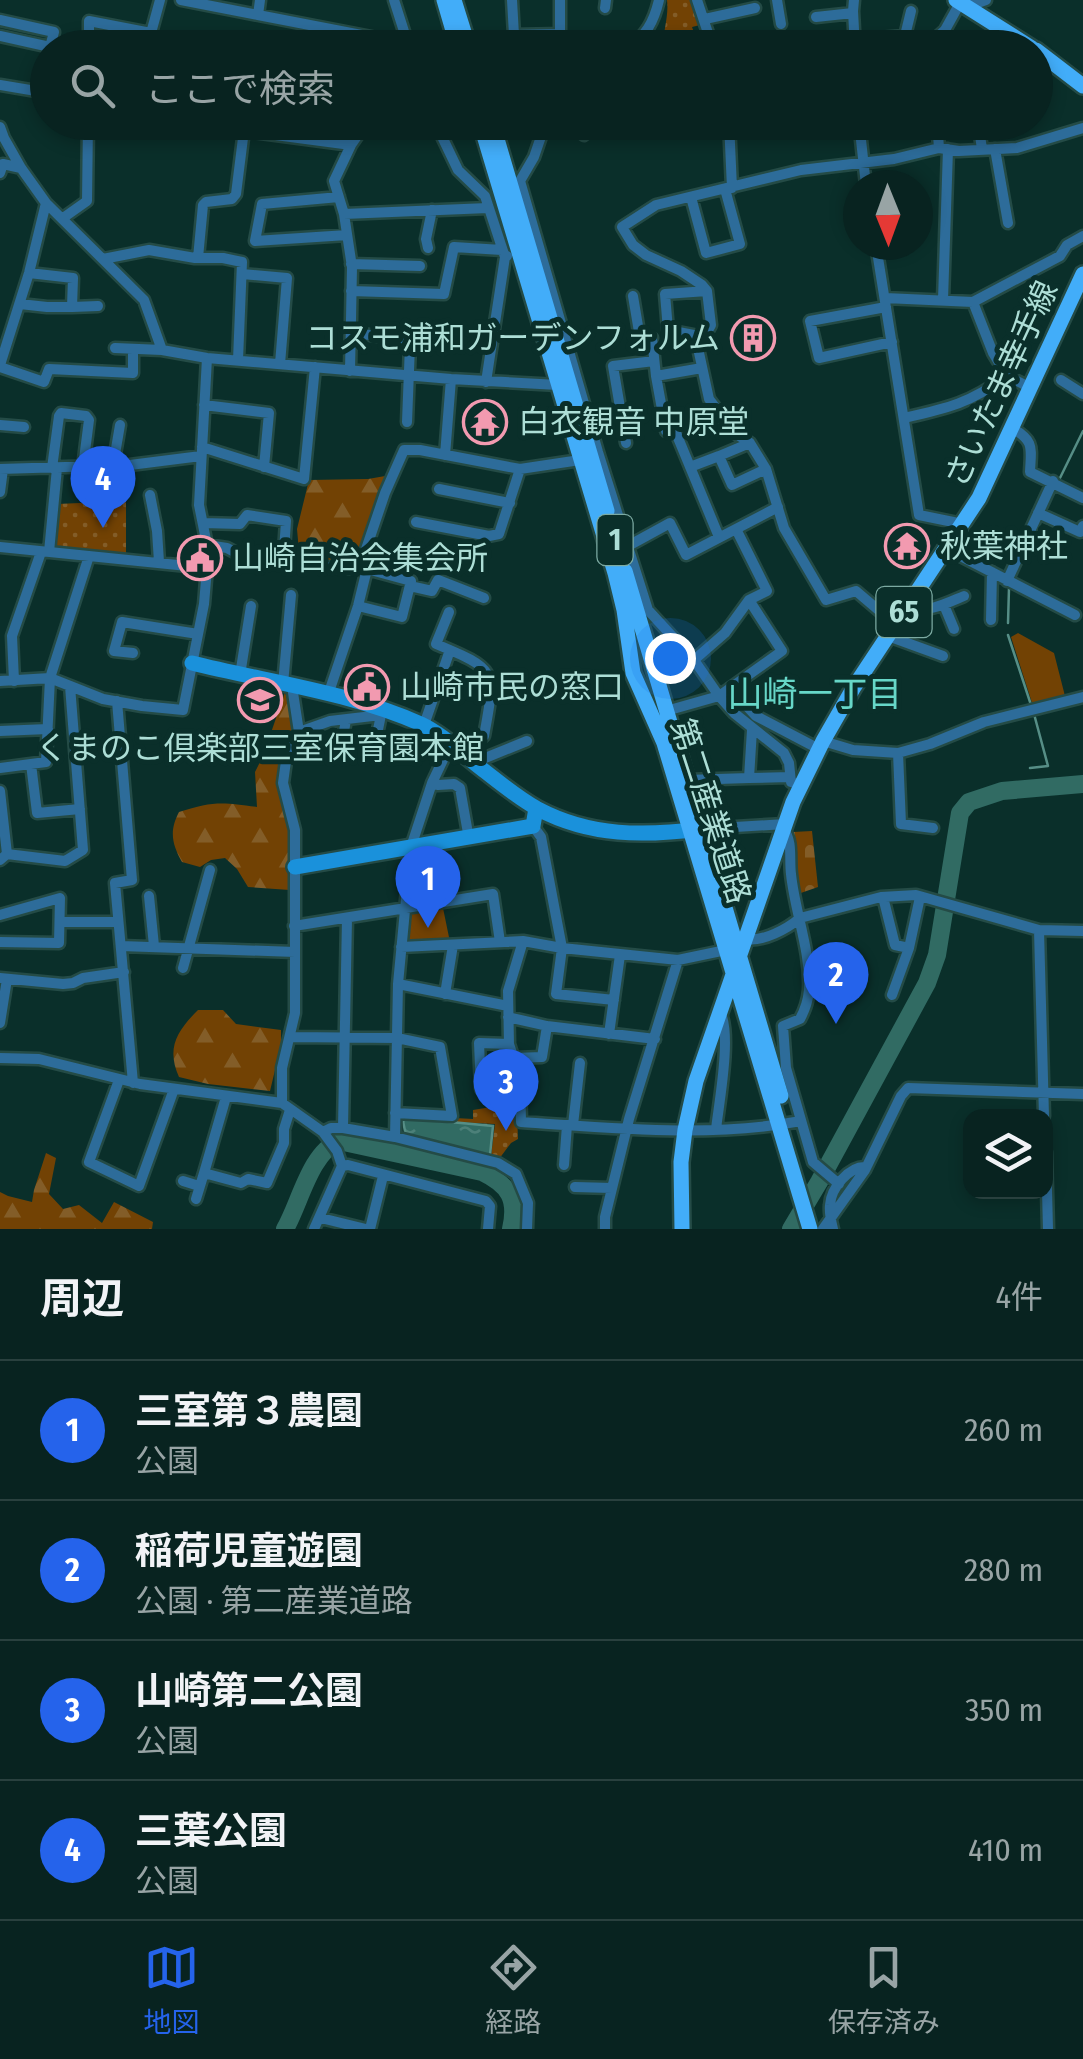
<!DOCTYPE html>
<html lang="ja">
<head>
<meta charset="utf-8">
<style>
  :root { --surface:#082320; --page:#112b29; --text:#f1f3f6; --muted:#98a4a5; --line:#29403e; --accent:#2563eb }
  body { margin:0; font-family:"Fira Sans Condensed","Noto Sans JP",sans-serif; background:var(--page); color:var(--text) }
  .controls { position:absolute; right:30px; bottom:30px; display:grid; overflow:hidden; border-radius:20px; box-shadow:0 5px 15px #0003 }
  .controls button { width:90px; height:90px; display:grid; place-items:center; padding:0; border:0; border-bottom:2px solid var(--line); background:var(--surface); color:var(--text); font:50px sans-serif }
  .compass { position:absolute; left:843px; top:170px; width:90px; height:90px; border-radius:50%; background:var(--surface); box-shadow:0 5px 15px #0003; rotate:179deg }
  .you { position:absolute; left:670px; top:658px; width:35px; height:35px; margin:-25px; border:8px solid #fff; border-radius:50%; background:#1a73e8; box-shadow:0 0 0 15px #1a73e833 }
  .badge { display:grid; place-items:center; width:65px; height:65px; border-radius:50%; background:var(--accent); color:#fff; font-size:32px; font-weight:700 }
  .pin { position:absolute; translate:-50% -82px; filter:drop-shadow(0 2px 5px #0008) }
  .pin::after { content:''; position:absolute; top:52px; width:35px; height:30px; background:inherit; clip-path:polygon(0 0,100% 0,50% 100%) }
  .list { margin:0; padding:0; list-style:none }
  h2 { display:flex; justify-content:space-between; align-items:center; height:130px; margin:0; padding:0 40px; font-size:42px }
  h2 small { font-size:32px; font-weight:400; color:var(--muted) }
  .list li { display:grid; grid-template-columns:65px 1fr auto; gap:30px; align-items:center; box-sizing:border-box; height:140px; padding:0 40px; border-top:2px solid var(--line) }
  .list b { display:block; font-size:38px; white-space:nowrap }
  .list p { margin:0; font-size:32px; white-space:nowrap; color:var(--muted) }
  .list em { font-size:32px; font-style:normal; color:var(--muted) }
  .icon { flex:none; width:55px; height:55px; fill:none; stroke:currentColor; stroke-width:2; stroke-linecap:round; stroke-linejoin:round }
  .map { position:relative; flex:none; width:1083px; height:1229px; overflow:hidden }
  .search { position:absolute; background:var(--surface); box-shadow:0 5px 15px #0003; left:30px; right:30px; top:30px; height:110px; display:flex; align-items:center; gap:25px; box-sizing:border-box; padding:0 35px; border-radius:55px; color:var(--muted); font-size:38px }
  .sheet { height:690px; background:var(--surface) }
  nav { display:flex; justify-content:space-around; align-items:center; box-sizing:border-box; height:140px; border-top:2px solid var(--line); background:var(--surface); font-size:28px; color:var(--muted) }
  nav a { display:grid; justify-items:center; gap:5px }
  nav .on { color:var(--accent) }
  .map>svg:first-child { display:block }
</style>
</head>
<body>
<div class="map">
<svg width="1083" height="1229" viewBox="0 0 1083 1229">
  <defs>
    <pattern id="forest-firs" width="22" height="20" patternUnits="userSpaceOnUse" patternTransform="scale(2.5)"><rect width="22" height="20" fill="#724204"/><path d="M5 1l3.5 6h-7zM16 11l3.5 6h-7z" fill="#835d28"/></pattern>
    <pattern id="cemetery-stones" width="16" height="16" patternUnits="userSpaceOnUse" patternTransform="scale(2.5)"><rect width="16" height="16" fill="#724204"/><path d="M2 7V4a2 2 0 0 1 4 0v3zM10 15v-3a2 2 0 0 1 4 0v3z" fill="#835d28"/></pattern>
    <pattern id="park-dots" width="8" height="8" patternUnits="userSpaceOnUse" patternTransform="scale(2.5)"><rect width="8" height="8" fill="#724204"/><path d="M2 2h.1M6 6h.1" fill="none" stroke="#835d28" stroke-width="1.8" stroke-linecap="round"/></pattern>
    <pattern id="water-ripples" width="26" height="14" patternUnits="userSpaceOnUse" patternTransform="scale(2.5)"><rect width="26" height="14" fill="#316b63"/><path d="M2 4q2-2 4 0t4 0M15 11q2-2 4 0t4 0" fill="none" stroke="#4c8079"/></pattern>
  </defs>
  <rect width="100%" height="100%" fill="#0a2f2a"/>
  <path fill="url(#forest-firs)" d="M 391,475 L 379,502 L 362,563 L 341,568 L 299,551 L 297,529 L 309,480 L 368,479 Z
    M 285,692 L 296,729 C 266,776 285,787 292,834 C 294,853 292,871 290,890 L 248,887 L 237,869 L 225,858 L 211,860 L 200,867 L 182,862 C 172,844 169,831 179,812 C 212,801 223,802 257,807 L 255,772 L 263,756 Z
    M 198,1010 L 223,1010 L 236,1024 L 281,1030 L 281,1045 L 270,1091 L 208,1084 L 179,1077 C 166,1048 177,1031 198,1010 Z
    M 46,1153 L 56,1158 L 49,1194 L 63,1209 L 79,1205 L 102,1223 L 114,1202 L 153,1222 L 152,1229 L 0,1229 L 0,1192 L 8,1196 L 32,1202 L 34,1190 Z"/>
  <path fill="url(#cemetery-stones)" d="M 812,831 L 818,887 L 798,894 L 793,876 L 793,832 Z"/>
  <path fill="url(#park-dots)" d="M 667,0 L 695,0 L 704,24 L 692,27 L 699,47 L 663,48 C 663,30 669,17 667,0 Z
    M 126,501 L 126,556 L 52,548 L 57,504 Z
    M 497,1106 L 499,1118 L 517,1115 L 518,1139 L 511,1143 L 499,1159 L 491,1156 L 495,1124 L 456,1122 L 455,1118 L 473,1119 L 473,1110 Z"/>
  <path fill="#724204" d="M 1018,633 L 1054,653 L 1065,696 L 1033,706 L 1011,637 Z
    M 443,908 L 450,942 L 407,945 L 410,914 Z"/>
  <path fill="url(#water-ripples)" stroke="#568e86" stroke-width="2.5" d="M 407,1118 L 493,1126 L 490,1155 L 406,1136 L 403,1121 Z"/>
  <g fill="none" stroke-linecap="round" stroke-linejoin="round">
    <path stroke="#568e86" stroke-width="2.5" d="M 1059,480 L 1083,431
      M 1046,509 L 1054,491
      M 1016,573 L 1039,524
      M 1008,623 L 1009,588
      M 1008,635 L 1031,705
      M 1030,768 L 1048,766 L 1034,714"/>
    <path stroke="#316b63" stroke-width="18" d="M 285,1229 C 300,1203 310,1153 339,1141 L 482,1172 C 509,1185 518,1199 511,1229
      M 791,1229 L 819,1182 L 927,983 L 937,955 L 960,813 L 969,802 L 1002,791 L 1083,784"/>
    <defs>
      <path id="street" d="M 181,0 L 258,15
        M 260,0 L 258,15 L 408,44
        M 394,0 L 409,47
        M 512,0 L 514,35 L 560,34 L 560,0
        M 697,0 L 713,48
        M 777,0 L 781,24
        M 854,0 L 853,11 L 855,48
        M 605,8 L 606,0
        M 969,8 L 972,5 L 986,0
        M 816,17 L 853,13
        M 705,19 L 755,8
        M 0,20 L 54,32 L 50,47 L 0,36
        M 854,40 L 904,36
        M 633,44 L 639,46 L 659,48
        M 89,48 L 89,21 L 151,33
        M 151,48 L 151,33 L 160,0
        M 332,48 L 334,30
        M 627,48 C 646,37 654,21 659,0
        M 902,48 L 911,11
        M 925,48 L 945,30 L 960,3
        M 0,85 L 48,93
        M 176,122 L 351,145
        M 435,122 L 458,170 L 485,196 L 505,257
        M 546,122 L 534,157 L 520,181 L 598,452 L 648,610 L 694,660 L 719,696 L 734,713 L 784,753 L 789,763 L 791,782 L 801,785
        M 579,122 L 584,135
        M 729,122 L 732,188
        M 859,122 L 866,185
        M 937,122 L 939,148
        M 978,122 L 982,149
        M 0,127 L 4,138 L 21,168 L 46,203 L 144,300 L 162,350
        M 322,139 L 324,122
        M 995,149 L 1008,223
        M 0,173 L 3,164 L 21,168
        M 339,197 L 262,204 L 255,241 L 347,235
        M 691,197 L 706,253 L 740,244 L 725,189
        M 344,214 L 488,208
        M 63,218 L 87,201 L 88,122
        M 876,245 L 919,515 L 963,524
        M 428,248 L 426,239 L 432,210
        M 198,258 L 203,205 L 206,202 L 232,199 L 236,194 L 244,130
        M 103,259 L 149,250 L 195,258 L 223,258 L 242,262 L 238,360
        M 351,264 L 420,266
        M 242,274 L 287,278 L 280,364
        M 351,291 L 444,294 L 454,247 L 502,250
        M 633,296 L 640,338 L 652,338 L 656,376 L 702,368
        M 885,298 L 973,302 L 1060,256 L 1067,245 L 1083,236
        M 943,300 L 948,149
        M 973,302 L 993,353 L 1007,376 L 1031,388
        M 20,304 L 47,307 L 72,307 L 73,278 L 29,273
        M 72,307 L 98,306
        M 886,307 L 810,321 L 819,358 L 892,342
        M 351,333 L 408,339 L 410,345 L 407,422
        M 704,337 L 668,330 L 665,294 L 707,291
        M 115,348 L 162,350 L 207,358 L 451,379 L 558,385
        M 0,365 L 29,273 L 46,203
        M 0,367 L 44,382 L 49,369 L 133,373 L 133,349
        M 350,371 L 352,267 L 344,214 L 334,181 L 351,145 L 367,122
        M 656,376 L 666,431
        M 1061,380 L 1083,394
        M 486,382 L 505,257 L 507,256
        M 204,405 L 269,413 L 264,467
        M 904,418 C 949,408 970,403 1007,376
        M 0,425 L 24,427
        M 674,428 L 719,537
        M 1012,428 C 1035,441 1031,448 1030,472 L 1083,498
        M 626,443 L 613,366 L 654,361
        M 202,447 L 304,479 L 315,367
        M 445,455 L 451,379
        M 719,456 L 750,443
        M 99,466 L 100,496
        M 113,466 L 120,425
        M 690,467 L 719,456 L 732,485 L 766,469
        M 52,468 L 59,416 L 61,413 L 86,416 L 89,420 L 83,467
        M 0,469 L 130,465 L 201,456
        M 439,489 L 510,503
        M 0,492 L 3,469
        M 150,495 L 157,531 L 159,562
        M 1038,513 L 1080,532 L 1083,526
        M 416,522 L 489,536 L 499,534 L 520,469
        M 203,523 L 240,524 L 247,515 L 286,521 L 284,551 L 276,560 L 244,557 L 227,548 L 207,545
        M 628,546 L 670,523 L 686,555 L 778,507
        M 0,547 L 207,568
        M 947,549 L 1075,615
        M 49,552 L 57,468
        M 330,567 L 367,569 L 411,581 L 402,617 L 358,606
        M 1007,581 L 1053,481
        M 410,586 L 432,591 L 438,580 L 484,598
        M 944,605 L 954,629
        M 908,607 C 927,614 947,603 964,596
        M 449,612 L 436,644 C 498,670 496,670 484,736 L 460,750
        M 991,620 L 992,572
        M 896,625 L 856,591 L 826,600 L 784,528 L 766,469 L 750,443 L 735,433 L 709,399 L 698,348 L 711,325 L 707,291 L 702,285 L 681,271 L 646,255 L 633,245 L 622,227 L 656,205 L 801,170 L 894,159 L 939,148 L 959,151 L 1017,148 L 1083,128
        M 888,636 L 943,656
        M 133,653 L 114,651 L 122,622 L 198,634
        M 694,660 L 725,633 L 749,600 L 767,591 L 736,529
        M 240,675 L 251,606
        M 0,681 L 50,678 L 103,699 L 142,706 L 183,710 L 204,604 L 207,568 L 207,545 L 199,505 L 207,358
        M 14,681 L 12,636 L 41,552
        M 283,684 L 291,595
        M 730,688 L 756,716 L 819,749
        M 328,695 L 358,606 L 367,569 L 366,549 L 385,493 L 404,450 L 420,450 L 520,469 L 580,460
        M 117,701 L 132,880 L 115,883 L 133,1083
        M 666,711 L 719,696 L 782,651 L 749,600
        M 346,720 L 342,742 L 374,749 L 381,715
        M 424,725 L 450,650
        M 0,731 L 48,729
        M 299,732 L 330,721 L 381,715 L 387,711
        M 823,741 L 853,750 L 898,753 L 930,744 L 984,722 L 1083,697
        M 898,753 L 901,824 L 933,828
        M 473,763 L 527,741
        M 31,764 L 37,813 L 80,809
        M 0,768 L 46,762 L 50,678 L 89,556
        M 749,778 L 790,777
        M 687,780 L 749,778 L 752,730
        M 432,783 L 438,785 L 454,784 L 460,788 L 469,839
        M 0,791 L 7,854
        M 533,826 L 541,837 L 562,948 L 556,994 L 614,1000
        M 702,829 L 785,824
        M 784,830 C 793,842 789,859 791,874 C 795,913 811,951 809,990 C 808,1001 805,1010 800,1019 L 783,1026 L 786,1068 L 813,1162 L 839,1184
        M 0,860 L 7,854 L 65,861 L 83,850 L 70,686
        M 149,896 L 154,946
        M 883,897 L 895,945 L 909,948
        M 0,915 L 60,898 L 59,943 L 0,942
        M 60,922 L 118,922
        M 294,926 L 493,894 L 500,942
        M 1039,930 L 1044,1116
        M 746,939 C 763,942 787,929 800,918 L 881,897 L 916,895 L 1039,930 L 1083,931
        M 523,941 L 508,991 L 509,1044 L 520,1077 L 521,1122 C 614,1128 709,1138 801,1121
        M 121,946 L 295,952
        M 401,947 L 523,941 L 562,948 L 678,960 L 726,950
        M 183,968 L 210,870
        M 0,978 L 63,984 L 73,983 L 83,978 L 124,972
        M 398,984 L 508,1006
        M 445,994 L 453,945
        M 892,995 L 909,948 L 920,897
        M 508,1017 L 547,1026 L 655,1039
        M 0,1023 L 7,979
        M 609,1034 L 620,955
        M 290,1037 L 397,1038 L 440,1047 L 452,1116 L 395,1113
        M 0,1058 L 39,1059 L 140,1084 L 282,1103 L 323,1132 L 337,1151 L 342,1166 L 348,1165 L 486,1201 L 490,1206 L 488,1229
        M 514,1058 L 542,1057 L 547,1026
        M 119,1080 L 89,1162 L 139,1186 L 174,1089
        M 481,1089 L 479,1043 L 509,1044
        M 226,1097 L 204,1173 L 241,1183 L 248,1179 L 267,1183 L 284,1143 L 284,1129 L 290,1110
        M 282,1103 L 282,1068 L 295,1013 L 295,830 L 283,783 L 286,761 L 299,732 L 292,686
        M 573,1125 L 580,1063
        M 343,1128 L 347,918
        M 716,1129 C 719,1103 732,1033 720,1012
        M 323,1132 L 331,1128 L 343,1128 L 395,1137 L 498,1163 L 516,1174 L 528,1203 L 527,1229
        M 395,1137 L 398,984 L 411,847 L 432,783 L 451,743
        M 1046,1152 L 1048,1229
        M 564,1165 L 567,1125
        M 183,1181 L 199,1186
        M 575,1187 L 612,1188
        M 196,1199 L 204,1173
        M 321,1218 L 366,1229
        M 314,1229 L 342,1166
        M 370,1229 L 383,1176
        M 605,1229 L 605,1217 L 629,1119 L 678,960
        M 823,1229 L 865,1170 L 901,1096 L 908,1088 L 1083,1094
        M 833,1229 C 831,1221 829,1213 830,1205 C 831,1188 849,1166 866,1167"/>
      <path id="secondary" d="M 192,663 C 268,682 349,692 421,724 C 444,735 462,754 482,769 C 500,783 518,798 538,809 C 591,837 644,836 702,829
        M 295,867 L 533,826 L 536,808"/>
      <path id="primary" d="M 444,0 L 458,48
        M 454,0 L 469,48
        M 956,0 L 1032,48
        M 1036,50 L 1083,86
        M 480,122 L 615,573 L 624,610 L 633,673 L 664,743 L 810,1229
        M 492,122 L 607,511
        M 625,571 L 781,1096
        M 682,1229 L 681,1162 L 685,1130 L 696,1081 L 793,802 L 823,741 L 854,687 L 979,498 L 1083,274"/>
    </defs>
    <use href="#street" stroke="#244b46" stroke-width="15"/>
    <use href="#secondary" stroke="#244b46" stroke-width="20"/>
    <use href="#primary" stroke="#244b46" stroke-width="20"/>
    <use href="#street" stroke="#2d6c9a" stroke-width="10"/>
    <use href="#secondary" stroke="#1a91db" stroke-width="15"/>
    <use href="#primary" stroke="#42adf9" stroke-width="15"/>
  </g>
  <defs>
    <symbol id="building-ring" viewBox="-11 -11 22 22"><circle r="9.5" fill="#0a2f2a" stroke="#f29ab0" stroke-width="1.5"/><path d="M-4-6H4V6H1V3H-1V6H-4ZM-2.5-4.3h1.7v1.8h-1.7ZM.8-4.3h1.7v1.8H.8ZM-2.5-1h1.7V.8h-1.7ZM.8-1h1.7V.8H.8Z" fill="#f29ab0"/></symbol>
    <symbol id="temple-ring" viewBox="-11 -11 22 22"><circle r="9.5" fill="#0a2f2a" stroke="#f29ab0" stroke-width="1.5"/><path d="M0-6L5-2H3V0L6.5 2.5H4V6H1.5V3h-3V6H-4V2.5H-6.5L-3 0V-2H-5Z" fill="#f29ab0"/></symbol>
    <symbol id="civic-ring" viewBox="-11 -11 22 22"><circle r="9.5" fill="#0a2f2a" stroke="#f29ab0" stroke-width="1.5"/><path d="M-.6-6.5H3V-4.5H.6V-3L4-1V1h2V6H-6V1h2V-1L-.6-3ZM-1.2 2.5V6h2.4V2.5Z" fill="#f29ab0"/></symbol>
    <symbol id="school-ring" viewBox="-11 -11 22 22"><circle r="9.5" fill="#0a2f2a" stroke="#f29ab0" stroke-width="1.5"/><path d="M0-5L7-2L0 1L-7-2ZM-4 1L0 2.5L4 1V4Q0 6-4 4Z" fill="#f29ab0"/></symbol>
  </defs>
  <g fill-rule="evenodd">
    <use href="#building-ring" x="728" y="313" width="50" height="50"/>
    <use href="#temple-ring" x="460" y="397" width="50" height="50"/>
    <use href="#temple-ring" x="882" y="521" width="50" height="50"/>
    <use href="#civic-ring" x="175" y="533" width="50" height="50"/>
    <use href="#civic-ring" x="342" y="662" width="50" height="50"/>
    <use href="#school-ring" x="235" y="675" width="50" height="50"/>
  </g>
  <g text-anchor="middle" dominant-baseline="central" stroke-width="10" stroke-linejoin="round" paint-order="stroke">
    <g fill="#0a2f2a" stroke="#7caaa2" stroke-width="2.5">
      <rect x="597.5" y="515" width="35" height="50" rx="8"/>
      <rect x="876.5" y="587" width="55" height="50" rx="8"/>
    </g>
    <g font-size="30" font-weight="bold" fill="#added6">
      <text x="615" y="540">1</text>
      <text x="904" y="612">65</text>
    </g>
    <g font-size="32" fill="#added6" stroke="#0a2f2a" text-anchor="start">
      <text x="720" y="338" text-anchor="end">コスモ浦和ガーデンフォルム</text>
      <text x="518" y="422">白衣観音 中原堂</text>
      <text x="940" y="546">秋葉神社</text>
      <text x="232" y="558">山崎自治会集会所</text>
      <text x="400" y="687">山崎市民の窓口</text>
      <text x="260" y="748" text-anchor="middle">くまのこ倶楽部三室保育園本館</text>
    </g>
    <g font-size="32" fill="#added6" stroke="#0a2f2a">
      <text transform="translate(1001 384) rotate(-65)">さいたま幸手線</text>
      <text transform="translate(711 811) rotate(72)">第二産業道路</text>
    </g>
    <g font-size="35" fill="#67d7c8" stroke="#0a2f2a">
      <text x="815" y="694">山崎一丁目</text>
    </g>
  </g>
</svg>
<div class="controls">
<button><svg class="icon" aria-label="layers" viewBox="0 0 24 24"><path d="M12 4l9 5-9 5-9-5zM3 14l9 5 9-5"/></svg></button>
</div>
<svg class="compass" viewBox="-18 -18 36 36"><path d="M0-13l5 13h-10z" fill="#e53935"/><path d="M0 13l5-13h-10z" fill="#98a4a5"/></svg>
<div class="you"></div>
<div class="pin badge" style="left:428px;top:928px">1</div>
<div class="pin badge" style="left:836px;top:1024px">2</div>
<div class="pin badge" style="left:506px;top:1131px">3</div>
<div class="pin badge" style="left:103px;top:528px">4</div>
<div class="search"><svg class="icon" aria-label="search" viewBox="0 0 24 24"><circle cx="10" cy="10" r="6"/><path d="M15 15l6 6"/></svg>ここで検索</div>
</div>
<section class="sheet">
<h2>周辺<small>4件</small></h2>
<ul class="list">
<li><span class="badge">1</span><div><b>三室第３農園</b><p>公園</p></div><em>260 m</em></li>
<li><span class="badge">2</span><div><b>稲荷児童遊園</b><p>公園 · 第二産業道路</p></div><em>280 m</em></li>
<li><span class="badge">3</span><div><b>山崎第二公園</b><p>公園</p></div><em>350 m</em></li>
<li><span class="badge">4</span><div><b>三葉公園</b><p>公園</p></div><em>410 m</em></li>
</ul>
</section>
<nav>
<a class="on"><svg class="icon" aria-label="map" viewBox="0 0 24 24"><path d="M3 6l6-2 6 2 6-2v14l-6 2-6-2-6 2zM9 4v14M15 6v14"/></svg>地図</a>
<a><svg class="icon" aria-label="directions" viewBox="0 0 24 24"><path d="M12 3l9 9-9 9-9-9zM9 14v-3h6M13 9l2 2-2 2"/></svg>経路</a>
<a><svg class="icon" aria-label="saved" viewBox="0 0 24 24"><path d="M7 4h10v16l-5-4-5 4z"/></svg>保存済み</a>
</nav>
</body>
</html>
